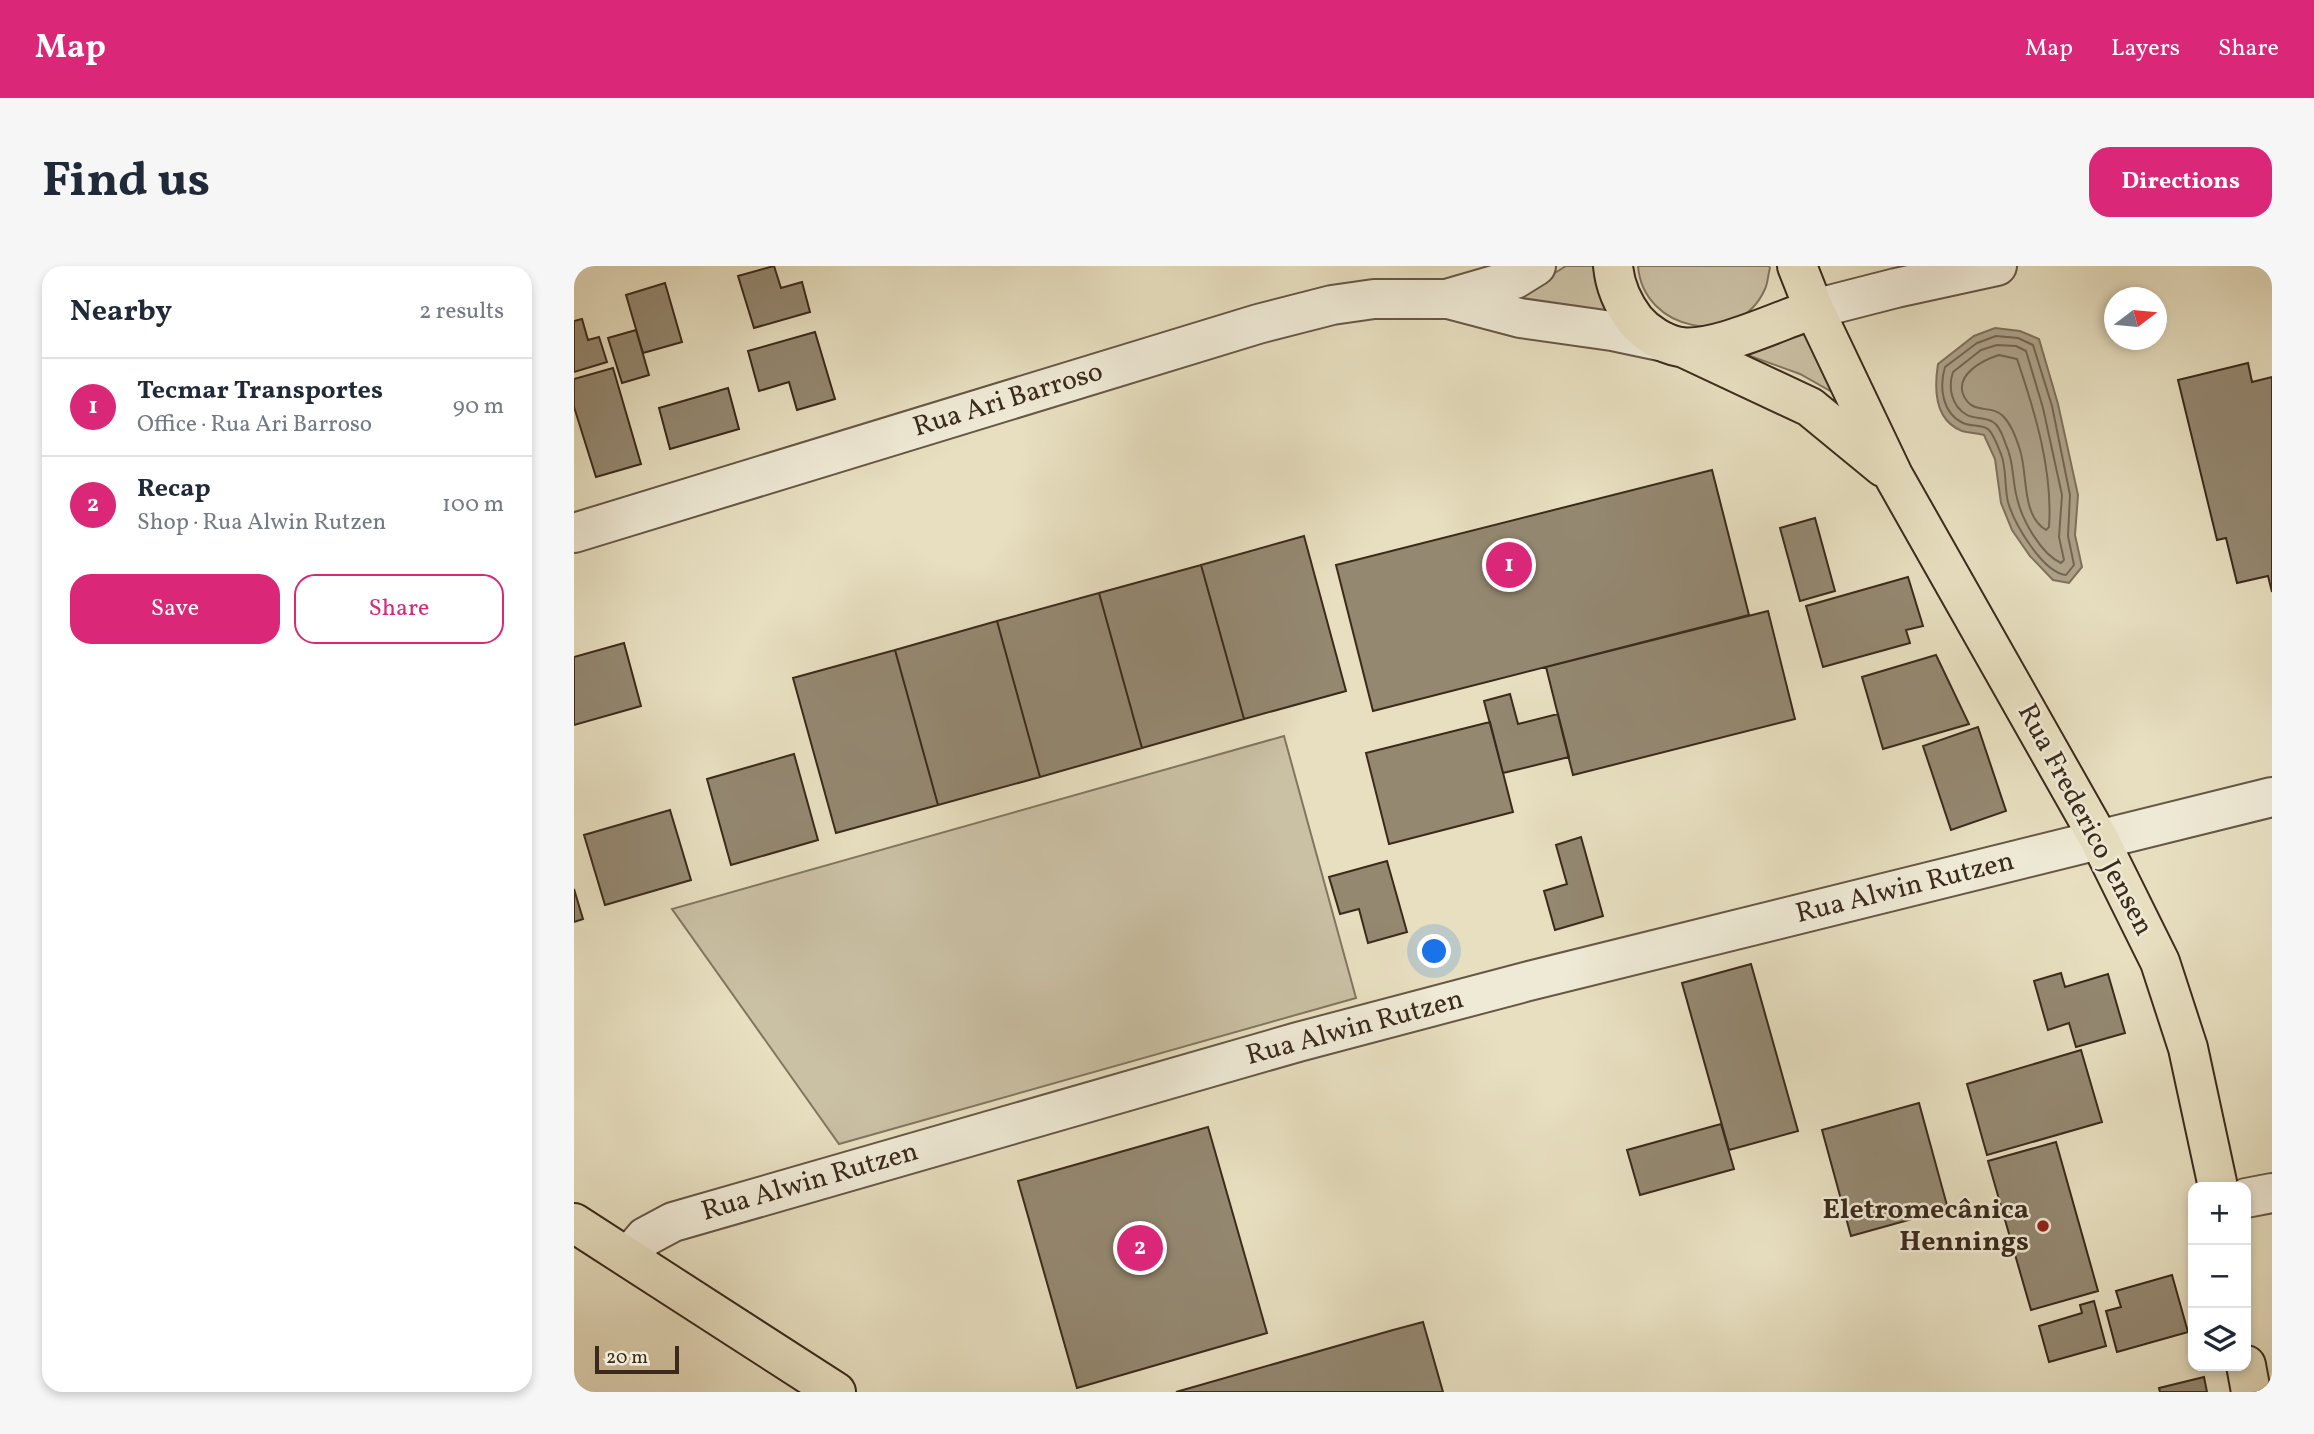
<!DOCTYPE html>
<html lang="en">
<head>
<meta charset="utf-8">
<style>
  :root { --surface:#fff; --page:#f6f6f7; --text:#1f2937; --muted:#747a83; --line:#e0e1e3; --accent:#db2777 }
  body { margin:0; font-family:Vollkorn,serif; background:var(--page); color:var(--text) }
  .controls { position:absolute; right:21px; bottom:21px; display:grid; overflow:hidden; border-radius:14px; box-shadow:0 4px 10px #0003 }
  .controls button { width:63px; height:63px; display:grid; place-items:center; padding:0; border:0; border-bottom:2px solid var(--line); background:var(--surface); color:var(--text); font:35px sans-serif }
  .compass { position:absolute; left:1530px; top:21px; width:63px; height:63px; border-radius:50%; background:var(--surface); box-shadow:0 4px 10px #0003; rotate:74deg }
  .scale { position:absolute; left:21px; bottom:18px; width:84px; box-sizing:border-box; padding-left:7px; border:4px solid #3b2a1c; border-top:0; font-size:19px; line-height:24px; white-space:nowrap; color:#3b2a1c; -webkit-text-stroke:5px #efead6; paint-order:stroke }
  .you { position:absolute; left:861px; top:686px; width:24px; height:24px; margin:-18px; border:5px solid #fff; border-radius:50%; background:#1a73e8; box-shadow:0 0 0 10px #1a73e833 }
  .badge { display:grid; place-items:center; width:46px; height:46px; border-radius:50%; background:var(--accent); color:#fff; font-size:23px; font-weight:700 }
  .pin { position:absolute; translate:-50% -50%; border:4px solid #fff; box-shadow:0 2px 7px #0006 }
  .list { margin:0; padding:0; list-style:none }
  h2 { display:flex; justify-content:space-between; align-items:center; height:91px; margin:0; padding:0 28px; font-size:30px }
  h2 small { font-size:23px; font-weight:400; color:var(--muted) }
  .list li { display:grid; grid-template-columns:46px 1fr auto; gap:21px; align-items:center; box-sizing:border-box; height:98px; padding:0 28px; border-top:2px solid var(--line) }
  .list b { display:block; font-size:26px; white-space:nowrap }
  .list p { margin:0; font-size:23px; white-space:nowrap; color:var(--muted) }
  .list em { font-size:23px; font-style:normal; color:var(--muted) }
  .actions { display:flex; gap:14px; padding:21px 28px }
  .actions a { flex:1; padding:16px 0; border:2px solid var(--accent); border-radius:21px; text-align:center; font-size:24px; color:var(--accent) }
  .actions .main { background:var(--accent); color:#fff }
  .icon { flex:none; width:38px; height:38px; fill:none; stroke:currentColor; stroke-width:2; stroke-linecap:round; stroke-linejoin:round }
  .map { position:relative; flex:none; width:1698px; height:1126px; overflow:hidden; border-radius:21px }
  header { display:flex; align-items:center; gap:42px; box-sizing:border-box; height:98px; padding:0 35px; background:var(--accent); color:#fff }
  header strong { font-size:33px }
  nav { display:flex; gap:38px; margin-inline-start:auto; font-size:24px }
  .intro { display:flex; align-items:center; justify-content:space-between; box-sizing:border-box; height:168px; padding:0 42px }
  h1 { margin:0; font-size:49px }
  .button { padding:18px 32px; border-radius:21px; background:var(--accent); color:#fff; font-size:24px; font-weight:700 }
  main { display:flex; gap:42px; padding:0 42px }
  aside { flex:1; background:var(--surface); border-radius:21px; box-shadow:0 4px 10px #0003 }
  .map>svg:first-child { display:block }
</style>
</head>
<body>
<header>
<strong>Map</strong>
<nav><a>Map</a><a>Layers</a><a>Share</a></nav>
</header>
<div class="intro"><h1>Find us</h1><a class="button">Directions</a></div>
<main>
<aside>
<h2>Nearby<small>2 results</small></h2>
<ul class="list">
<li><span class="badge">1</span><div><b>Tecmar Transportes</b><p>Office · Rua Ari Barroso</p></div><em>90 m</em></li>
<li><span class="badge">2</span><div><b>Recap</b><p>Shop · Rua Alwin Rutzen</p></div><em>100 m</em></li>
</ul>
<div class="actions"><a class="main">Save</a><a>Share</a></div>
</aside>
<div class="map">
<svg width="1698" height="1126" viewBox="0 0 1698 1126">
  <rect width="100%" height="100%" fill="#e7dfc0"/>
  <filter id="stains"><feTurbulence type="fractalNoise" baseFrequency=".00286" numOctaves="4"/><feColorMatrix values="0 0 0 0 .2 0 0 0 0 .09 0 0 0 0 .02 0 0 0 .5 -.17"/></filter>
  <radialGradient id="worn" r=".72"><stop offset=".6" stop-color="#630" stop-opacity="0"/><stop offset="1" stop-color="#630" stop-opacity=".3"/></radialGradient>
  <path fill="#cac0a4" stroke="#827560" stroke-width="2" d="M 992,0 L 1020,0 L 1026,29 L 1035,53 L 928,34 L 971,13 Z
    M 1064,0 L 1195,0 L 1196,2 C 1194,8 1194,17 1191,23 C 1164,84 1069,66 1064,0 Z
    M 1232,65 L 1267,131 L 1226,108 L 1157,83 Z
    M 710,470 L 782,732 L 265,878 L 98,643 Z"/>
  <path fill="#ada188" stroke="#7f715d" stroke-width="2" d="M 1421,62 L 1446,65 L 1465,73 L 1484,138 L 1504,229 L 1501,269 L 1508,301 L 1495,317 L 1479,314 L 1456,290 L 1438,264 L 1427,237 L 1421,193 L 1410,169 C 1403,167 1395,167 1388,165 C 1360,154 1360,123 1364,98 L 1400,70 Z"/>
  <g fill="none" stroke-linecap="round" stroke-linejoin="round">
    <path stroke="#746652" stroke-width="2" d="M 1422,70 L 1444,72 L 1459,79 L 1478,140 L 1496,229 L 1494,270 L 1500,299 L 1492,309 C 1468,306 1440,257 1434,236 C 1430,220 1433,203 1427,188 C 1424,181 1420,169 1415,164 C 1409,158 1397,161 1389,157 C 1368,147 1365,121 1371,101 L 1403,77 Z
      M 1423,79 L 1442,80 L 1452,85 L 1469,142 L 1488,229 L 1485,271 L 1490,294 L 1487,297 C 1467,288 1448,254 1443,232 C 1438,214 1440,195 1432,179 C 1429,171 1426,160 1419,156 C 1411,151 1400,153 1393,149 C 1377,140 1374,121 1379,106 L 1407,84 Z
      M 1425,89 L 1443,93 C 1461,146 1479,205 1475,261 L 1472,264 C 1447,249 1454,208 1446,184 C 1443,174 1437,158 1429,150 C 1420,141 1409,145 1399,140 C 1393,137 1391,133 1389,128 C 1382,108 1409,94 1425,89 Z"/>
  </g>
  <path fill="#948871" stroke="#3b2a1c" stroke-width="2" d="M 200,0 L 207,22 L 228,16 L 236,46 L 180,62 L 164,10 Z
    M 91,17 L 108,76 L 69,87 L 52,29 Z
    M 8,53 L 14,74 L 25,71 L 33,96 L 0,106 L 0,55 Z
    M 62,64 L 75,109 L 48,117 L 34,72 Z
    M 241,66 L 261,133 L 223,144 L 215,116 L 185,125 L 174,85 Z
    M 1674,97 L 1678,116 L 1698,111 L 1698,326 L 1694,310 L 1663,317 L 1652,272 L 1643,274 L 1604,114 Z
    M 39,102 L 67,198 L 22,211 L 0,141 L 0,113 Z
    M 154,122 L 165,163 L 96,183 L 85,142 Z
    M 1138,204 L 1175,349 L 799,445 L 762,299 Z
    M 1241,252 L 1261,325 L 1226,335 L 1206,262 Z
    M 730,270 L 772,425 L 670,453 L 627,299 Z
    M 627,299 L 670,453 L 568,482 L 525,327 Z
    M 1334,311 L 1349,360 L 1332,364 L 1336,377 L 1249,401 L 1232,340 Z
    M 525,327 L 568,482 L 466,511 L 423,355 Z
    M 1194,345 L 1221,453 L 999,509 L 972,401 Z
    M 423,355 L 466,511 L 364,539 L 321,384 Z
    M 50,377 L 67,440 L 0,459 L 0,391 Z
    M 321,384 L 364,539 L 262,567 L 219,412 Z
    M 1362,389 L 1395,458 L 1309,483 L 1288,411 Z
    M 936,428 L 944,458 L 984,448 L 995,491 L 929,507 L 910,435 Z
    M 916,456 L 939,546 L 815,578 L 792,487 Z
    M 1404,461 L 1432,545 L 1377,564 L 1349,480 Z
    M 220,488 L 244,574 L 157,599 L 133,513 Z
    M 96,544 L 117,614 L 31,639 L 10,569 Z
    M 1007,571 L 1029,650 L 981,664 L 970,625 L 993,618 L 982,579 Z
    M 813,595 L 833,666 L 794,677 L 785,643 L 766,648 L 755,611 Z
    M 0,623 L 9,653 L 0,656 Z
    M 1177,698 L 1224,865 L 1155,884 L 1108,717 Z
    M 1487,707 L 1491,721 L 1534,708 L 1551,767 L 1502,781 L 1495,757 L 1474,764 L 1460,715 Z
    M 1507,784 L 1528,856 L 1413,889 L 1393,818 Z
    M 1345,837 L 1374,943 L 1277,970 L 1248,864 Z
    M 1147,858 L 1160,903 L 1066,929 L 1053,884 Z
    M 634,861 L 693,1067 L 503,1122 L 444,915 Z
    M 1482,876 L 1524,1025 L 1457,1044 L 1414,895 Z
    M 1598,1009 L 1614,1066 L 1543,1086 L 1532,1045 L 1547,1041 L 1542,1025 Z
    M 1520,1035 L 1532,1080 L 1475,1096 L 1465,1060 L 1508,1047 L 1506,1039 Z
    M 849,1056 L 869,1126 L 602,1126 L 819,1064 Z
    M 1630,1111 L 1633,1126 L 1586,1126 L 1585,1122 Z"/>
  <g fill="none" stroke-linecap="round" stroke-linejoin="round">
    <defs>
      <path id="minor" d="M 876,32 L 941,13 L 962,0
        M 1240,43 L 1322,22 L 1423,0
        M 0,267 L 684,58 L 758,39 L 800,33 L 874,33 L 946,52 L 1038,65 L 1090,76
        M 1672,932 L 1698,927
        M 54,991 L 71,971 L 99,956 L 724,776 L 951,716 L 1698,531"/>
      <path id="major" d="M 1039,0 C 1041,21 1048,37 1061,54 C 1072,67 1089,78 1106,81 C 1141,86 1206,54 1240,43
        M 1223,0 L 1240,43 L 1319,209 L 1525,573 L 1586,696 L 1614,782 L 1644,921
        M 1108,81 L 1236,141 L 1309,201
        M 1672,1099 L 1677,1126"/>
      <path id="highway" d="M 0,957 L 262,1126"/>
    </defs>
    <use href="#minor" stroke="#665745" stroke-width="42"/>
    <use href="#major" stroke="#3b2a1c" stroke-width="42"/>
    <use href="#highway" stroke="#3b2a1c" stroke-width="42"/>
    <use href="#minor" stroke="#efead6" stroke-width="38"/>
    <use href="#major" stroke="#e7dfc0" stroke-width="38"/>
    <use href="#highway" stroke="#e7dfc0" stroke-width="38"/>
  </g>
  <circle fill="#8f2418" stroke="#efead6" stroke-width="2.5" cx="1469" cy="960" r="7"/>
  <g text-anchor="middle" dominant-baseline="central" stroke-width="5" stroke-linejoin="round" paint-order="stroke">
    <g font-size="28" fill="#3b2a1c" stroke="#efead6">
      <text transform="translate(434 134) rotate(-17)">Rua Ari Barroso</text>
      <text transform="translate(1511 554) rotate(62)">Rua Frederico Jensen</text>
      <text transform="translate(1331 622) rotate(-14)">Rua Alwin Rutzen</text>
      <text transform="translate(781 762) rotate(-15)">Rua Alwin Rutzen</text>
      <text transform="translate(236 916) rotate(-16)">Rua Alwin Rutzen</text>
    </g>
    <g font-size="28" font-weight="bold" fill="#3b2a1c" stroke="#efead6" text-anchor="end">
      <text x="1455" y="944">Eletromecânica<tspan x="1455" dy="32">Hennings</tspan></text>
    </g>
  </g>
  <rect width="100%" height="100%" filter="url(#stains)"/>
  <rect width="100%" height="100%" fill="url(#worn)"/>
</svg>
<div class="controls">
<button>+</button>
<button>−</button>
<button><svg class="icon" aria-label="layers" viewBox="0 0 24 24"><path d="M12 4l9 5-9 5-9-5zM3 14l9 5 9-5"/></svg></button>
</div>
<svg class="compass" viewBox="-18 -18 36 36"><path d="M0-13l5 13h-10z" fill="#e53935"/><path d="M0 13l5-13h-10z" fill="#747a83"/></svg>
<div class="scale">20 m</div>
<div class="you"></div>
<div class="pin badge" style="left:935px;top:299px">1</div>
<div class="pin badge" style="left:566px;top:982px">2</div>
</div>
</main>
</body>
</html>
